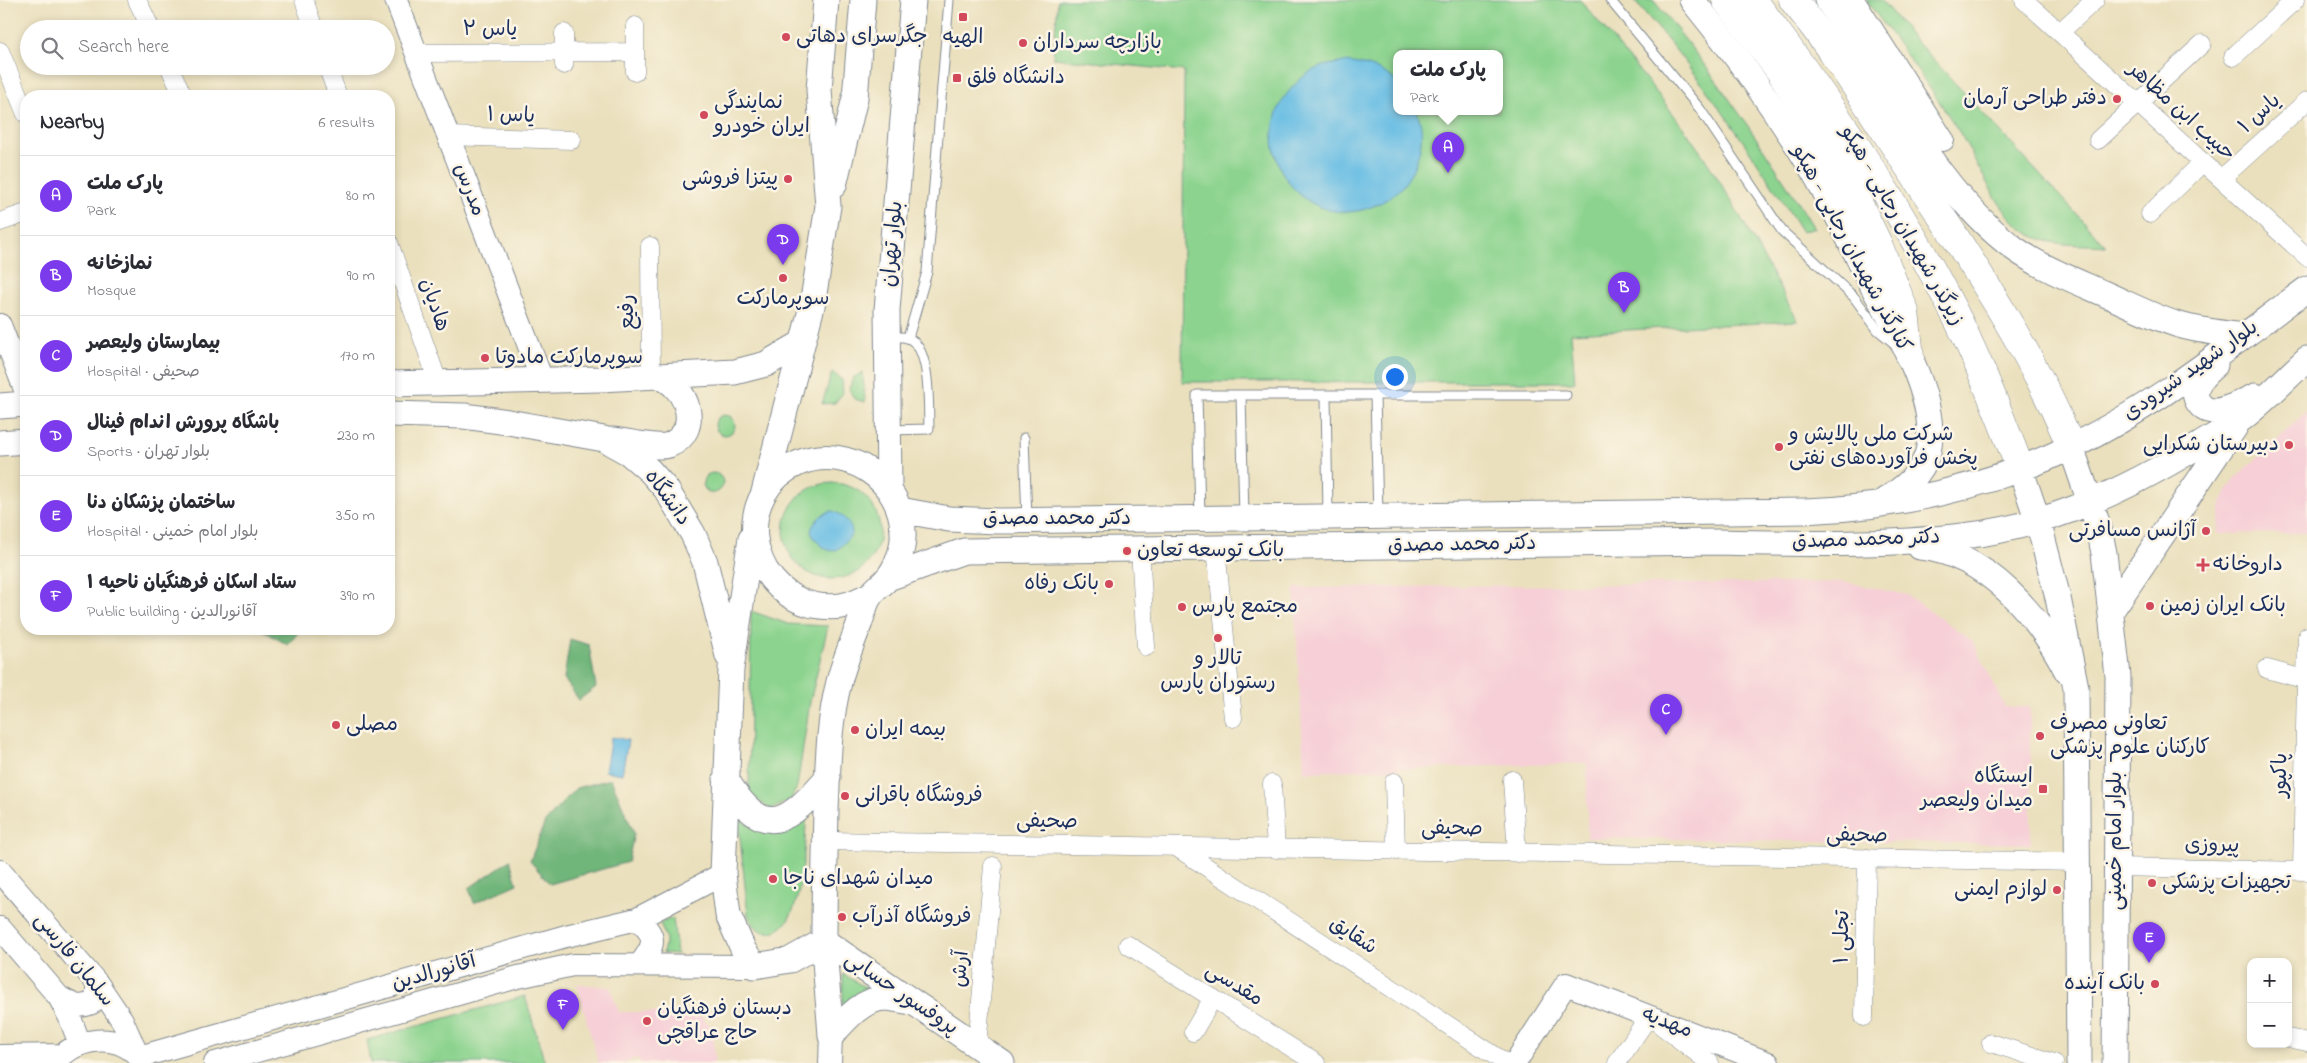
<!DOCTYPE html>
<html lang="en">
<head>
<meta charset="utf-8">
<style>
  :root { --surface:#fff; --page:#f2f2f3; --text:#2b2b33; --muted:#7c7c81; --line:#e1e1e2; --accent:#7c3aed }
  body { margin:0; font-family:"Indie Flower","Playpen Sans Arabic",sans-serif; background:var(--page); color:var(--text) }
  .controls { position:absolute; right:15px; bottom:15px; display:grid; overflow:hidden; border-radius:10px; box-shadow:0 2px 8px #0003 }
  .controls button { width:45px; height:45px; display:grid; place-items:center; padding:0; border:0; border-bottom:1px solid var(--line); background:var(--surface); color:var(--text); font:25px sans-serif }
  .you { position:absolute; left:1394px; top:376px; width:18px; height:18px; margin:-12px; border:4px solid #fff; border-radius:50%; background:#1a73e8; box-shadow:0 0 0 8px #1a73e833 }
  .badge { display:grid; place-items:center; width:32px; height:32px; border-radius:50%; background:var(--accent); color:#fff; font-size:16px; font-weight:700 }
  .pin { position:absolute; translate:-50% -41px; filter:drop-shadow(0 1px 2px #0008) }
  .pin::after { content:''; position:absolute; top:26px; width:18px; height:15px; background:inherit; clip-path:polygon(0 0,100% 0,50% 100%) }
  .popup { position:absolute; left:1393px; top:50px; width:110px; height:65px; box-sizing:border-box; display:grid; place-content:center; border-radius:10px; background:var(--surface); filter:drop-shadow(0 1px 4px #0005); font-size:16px; white-space:nowrap; color:var(--muted) }
  .popup b { font-size:19px; color:var(--text) }
  .popup::after { content:''; position:absolute; left:50%; top:100%; margin-left:-10px; border:10px solid transparent; border-top-color:var(--surface) }
  .list { margin:0; padding:0; list-style:none }
  h2 { display:flex; justify-content:space-between; align-items:center; height:65px; margin:0; padding:0 20px; font-size:21px }
  h2 small { font-size:16px; font-weight:400; color:var(--muted) }
  .list li { display:grid; grid-template-columns:32px 1fr auto; gap:15px; align-items:center; box-sizing:border-box; height:80px; padding:0 20px; border-top:1px solid var(--line) }
  .list b { display:block; font-size:19px; white-space:nowrap }
  .list p { margin:0; font-size:16px; white-space:nowrap; color:var(--muted) }
  .list em { font-size:16px; font-style:normal; color:var(--muted) }
  .icon { flex:none; width:28px; height:28px; fill:none; stroke:currentColor; stroke-width:2; stroke-linecap:round; stroke-linejoin:round }
  .map { position:relative; flex:none; width:2307px; height:1063px; overflow:hidden }
  .search { position:absolute; background:var(--surface); box-shadow:0 2px 8px #0003; left:20px; top:20px; width:375px; height:55px; display:flex; align-items:center; gap:12px; box-sizing:border-box; padding:0 18px; border-radius:28px; color:var(--muted); font-size:19px }
  .panel { position:absolute; background:var(--surface); box-shadow:0 2px 8px #0003; left:20px; top:90px; width:375px; height:545px; border-radius:20px }
  .map>svg:first-child { display:block }
</style>
</head>
<body>
<div class="map">
<svg width="2307" height="1063" viewBox="0 0 2307 1063">
  <rect width="100%" height="100%" fill="#fcf5e5"/>
  <filter id="ink" filterUnits="userSpaceOnUse"><feTurbulence type="fractalNoise" baseFrequency=".02" numOctaves="2"/><feDisplacementMap in="SourceGraphic" scale="10" xChannelSelector="R" yChannelSelector="G"/><feConvolveMatrix kernelMatrix="1 2 1 2 8 2 1 2 1" color-interpolation-filters="sRGB"/></filter>
  <filter id="wash" filterUnits="userSpaceOnUse"><feTurbulence type="fractalNoise" baseFrequency=".0096" numOctaves="4" result="noise"/><feDisplacementMap in="SourceGraphic" scale="20" xChannelSelector="R" yChannelSelector="G"/><feGaussianBlur stdDeviation="1.12" result="paint"/><feColorMatrix in="noise" values="0 0 0 0 0 0 0 0 0 0 0 0 0 0 0 0 0 1.4 0 .05"/><feComposite in="paint" operator="in"/></filter>
  <g filter="url(#wash)">
    <rect width="100%" height="100%" fill="#eae0bd"/>
    <path fill="#f6cfd7" d="M 2307,411 L 2307,533 L 2218,534 L 2221,502 L 2234,480 Z
      M 1846,582 L 1907,595 L 1973,641 L 2005,707 L 2030,707 L 2031,844 L 1587,838 L 1587,763 L 1304,772 L 1294,588 Z
      M 577,984 L 610,987 L 619,1012 L 698,1013 L 714,1030 L 714,1063 L 640,1063 L 638,1058 L 622,1063 L 598,1063 Z"/>
    <path fill="#8bd38e" stroke="#538176" fill-rule="evenodd" d="M 1058,0 L 1580,0 C 1617,44 1654,87 1688,134 C 1731,193 1762,258 1798,321 L 1571,333 L 1575,382 L 1182,382 L 1184,71 L 1053,58 ZM 1397,54 L 1499,54 L 1499,112 L 1397,112 Z
      M 1634,0 L 1653,0 C 1713,71 1765,149 1814,228 L 1802,232 C 1752,151 1697,72 1634,0 Z
      M 1866,0 L 1881,0 L 1915,40 L 2106,246 C 2082,244 2049,247 2028,233 C 1995,212 1978,160 1956,127 C 1928,84 1897,42 1866,0 Z
      M 832,372 L 842,380 L 843,393 L 835,403 L 822,404 Z
      M 863,372 L 865,402 L 854,399 L 849,389 L 853,378 Z
      M715 425a10 10 0 1 1 20 0a10 10 0 1 1-20 0Z
      M703 483a10 10 0 1 1 20 0a10 10 0 1 1-20 0Z
      M784 531a48 48 0 1 1 96 0a48 48 0 1 1-96 0Z
      M 751,611 L 788,624 L 828,626 L 810,702 L 797,787 L 791,799 L 771,810 L 749,794 Z
      M 807,810 C 804,838 806,927 771,932 C 759,934 754,926 748,916 L 738,818 L 754,828 L 764,831 Z
      M 673,918 L 677,954 L 663,953 L 666,939 L 660,923 Z
      M 843,974 L 873,992 L 851,998 L 843,1005 Z
      M 525,996 L 545,1063 L 371,1063 L 367,1040 Z"/>
    <path fill="#70b579" stroke="#46726c" d="M 260,629 L 301,629 L 288,645 Z
      M 570,639 L 589,645 L 596,687 L 579,700 L 564,679 Z
      M 611,779 L 634,833 L 628,862 L 550,884 L 530,861 L 545,822 L 576,788 Z
      M 510,860 L 517,884 L 474,903 L 469,888 Z"/>
    <path fill="#68bde4" stroke="#4276a1" d="M 1344,62 C 1364,64 1382,68 1397,82 L 1397,112 L 1417,112 C 1426,133 1420,158 1409,177 C 1400,192 1387,201 1371,207 C 1301,234 1242,145 1291,89 C 1299,80 1309,70 1321,67 C 1328,64 1336,64 1344,62 Z
      M 832,511 C 841,513 850,522 852,531 C 851,538 847,539 843,544 C 835,553 829,553 820,544 C 816,540 813,538 811,531 C 813,522 822,513 832,511 Z
      M 611,737 L 628,740 L 622,774 L 605,771 Z"/>
  </g>
  <g filter="url(#ink)">
    <g fill="none" stroke-linecap="round" stroke-linejoin="round">
      <defs>
        <path id="service" d="M 1610,0 L 1700,109 L 1782,231 L 1854,297 L 1878,330 L 1894,343
          M 888,337 C 894,337 902,336 907,338 C 932,345 928,408 929,429 L 890,430
          M 908,338 L 927,272 L 949,0
          M 1241,395 L 1244,517
          M 1326,395 L 1328,514
          M 1375,395 L 1378,516
          M 1024,438 L 1027,520
          M 1200,516 L 1197,395 L 1566,395"/>
        <path id="minor" d="M 137,0 L 151,29
          M 304,0 L 314,29
          M 2024,0 L 2307,257
          M 635,26 L 635,72
          M 2060,32 L 2095,0
          M 564,33 L 564,65
          M 0,51 L 26,114
          M 416,53 L 635,52
          M 2233,57 L 2295,0
          M 169,66 L 183,96
          M 327,66 L 338,96
          M 448,136 L 572,140
          M 2098,140 L 2202,44
          M 2221,179 L 2307,101
          M 2150,214 L 2203,162
          M 0,222 L 26,213
          M 389,243 L 438,382
          M 650,246 L 651,378
          M 1216,548 L 1233,718
          M 1140,549 L 1146,647
          M 2267,669 L 2307,680
          M 1512,780 L 1517,853
          M 1394,782 L 1396,851
          M 1272,784 L 1276,849
          M 825,841 L 2079,862
          M 1176,847 L 1506,1063
          M 2116,867 L 2307,871
          M 2302,871 L 2307,636
          M 1128,945 L 1316,1063
          M 1864,1017 L 1867,858
          M 1193,1032 L 1213,998
          M 2288,1038 L 2307,1042
          M 1991,1043 L 2054,1063
          M 977,1046 L 993,866
          M 1617,1063 L 1649,1016 L 1710,1063"/>
        <path id="tertiary" d="M 396,0 L 542,380
          M 1853,0 L 1943,140
          M 0,325 L 26,392
          M 0,871 L 97,983 L 122,1020 L 138,1056
          M 637,919 C 657,936 656,944 640,964
          M 0,928 L 59,997 L 70,1018 L 80,1044
          M 59,997 C 71,1004 78,1009 92,1003 L 97,995 L 97,983
          M 0,1056 L 61,1055
          M 139,1057 L 566,936 L 637,919 L 723,874
          M 55,1063 C 76,1037 117,1031 141,1059
          M 215,1063 L 518,977 L 573,965 L 755,966
          M 830,1063 L 831,1036
          M 1515,1063 L 1566,984 L 1768,1063"/>
        <path id="secondary" d="M 1692,0 C 1736,54 1778,112 1814,172 C 1835,208 1852,246 1871,283 C 1895,327 1940,400 1928,452 C 1922,475 1903,489 1884,501
          M 1827,0 C 1885,80 1934,190 2015,249 C 2042,268 2073,280 2103,293 C 2128,304 2153,317 2179,325 C 2200,331 2222,333 2243,336
          M 834,185 L 855,98 L 863,0
          M 2215,365 C 2208,371 2200,378 2197,386 C 2192,398 2201,411 2214,411 C 2227,411 2242,402 2255,396
          M 389,384 L 600,379 L 735,372 L 766,364 L 802,343
          M 0,406 L 26,404
          M 389,414 L 464,416 L 508,422 L 604,439 L 629,453 L 650,471 L 666,489 L 693,534 L 705,562 L 728,656
          M 612,440 C 625,441 659,449 669,445 C 703,431 687,386 660,377
          M 0,443 L 26,441
          M 2071,447 L 2099,528 L 2104,553 L 2118,676 L 2115,1063
          M 2020,468 L 2038,521 L 2058,598 L 2076,688 L 2079,1063
          M 889,488 L 887,310 L 913,0
          M 764,492 L 812,306 L 828,206 L 819,90 L 826,0
          M 900,510 L 949,519 L 998,521 L 1804,511 C 1895,508 1989,487 2071,447 C 2156,406 2232,344 2307,289
          M 751,538 L 731,669 L 723,874 L 728,915 L 744,951 L 755,966 L 790,960 L 824,941
          M 1920,547 C 1987,554 2038,615 2067,671
          M 888,578 L 964,551 L 1718,542 C 1800,544 1882,546 1963,536 C 2048,527 2126,490 2198,446 C 2212,437 2227,429 2240,420 C 2264,402 2285,379 2307,359
          M 2111,611 L 2235,427
          M 726,779 C 764,843 788,823 828,777
          M 824,941 L 1002,1063
          M 831,1036 C 829,1004 825,972 824,940 C 824,897 825,853 826,810 C 828,768 828,724 839,682 C 844,662 853,641 860,622 C 863,613 865,603 870,596 C 874,589 882,585 886,580 C 897,568 904,548 903,533 C 903,481 848,443 799,463 C 732,491 744,588 813,605 C 824,607 838,608 849,604 C 856,602 863,598 870,595
          M 831,1036 C 845,1020 864,997 888,998 C 896,999 904,1001 912,1002"/>
        <path id="primary" d="M 1726,0 L 1780,71 L 1840,165 L 1878,244 L 1905,312 L 1910,357
          M 1753,0 C 1830,102 1902,208 1959,322 C 1982,369 2001,419 2020,468
          M 1793,0 C 1837,54 1873,114 1912,172 C 1970,259 2031,349 2071,447"/>
      </defs>
      <use href="#service" stroke="#82888e" stroke-width="11"/>
      <use href="#minor" stroke="#82888e" stroke-width="19"/>
      <use href="#tertiary" stroke="#82888e" stroke-width="24"/>
      <use href="#secondary" stroke="#82888e" stroke-width="27"/>
      <use href="#primary" stroke="#82888e" stroke-width="29"/>
      <use href="#service" stroke="#fff" stroke-width="9"/>
      <use href="#minor" stroke="#fff" stroke-width="18"/>
      <use href="#tertiary" stroke="#fff" stroke-width="22"/>
      <use href="#secondary" stroke="#fff" stroke-width="25"/>
      <use href="#primary" stroke="#fff" stroke-width="28"/>
    </g>
  </g>
  <g fill="#d1495b" stroke="#fcf5e5" stroke-width="2">
    <rect x="958" y="12" width="10" height="10" rx="2.5"/>
    <circle cx="786" cy="37" r="5"/>
    <circle cx="1023" cy="43" r="5"/>
    <rect x="952" y="73" width="10" height="10" rx="2.5"/>
    <circle cx="2117" cy="99" r="5"/>
    <circle cx="704" cy="115" r="5"/>
    <circle cx="788" cy="179" r="5"/>
    <circle cx="783" cy="278" r="5"/>
    <circle cx="485" cy="358" r="5"/>
    <circle cx="2289" cy="445" r="5"/>
    <circle cx="1779" cy="447" r="5"/>
    <circle cx="2206" cy="531" r="5"/>
    <circle cx="1127" cy="551" r="5"/>
    <path d="M2200.5 557.5h5v5h5v5h-5v5h-5v-5h-5v-5h5z"/>
    <circle cx="1109" cy="584" r="5"/>
    <circle cx="2150" cy="606" r="5"/>
    <circle cx="1182" cy="607" r="5"/>
    <circle cx="1218" cy="638" r="5"/>
    <circle cx="336" cy="725" r="5"/>
    <circle cx="855" cy="730" r="5"/>
    <circle cx="2040" cy="736" r="5"/>
    <rect x="2038" y="784" width="10" height="10" rx="2.5"/>
    <circle cx="845" cy="796" r="5"/>
    <circle cx="773" cy="879" r="5"/>
    <circle cx="2152" cy="883" r="5"/>
    <circle cx="2057" cy="890" r="5"/>
    <circle cx="842" cy="917" r="5"/>
    <circle cx="2155" cy="984" r="5"/>
    <circle cx="647" cy="1021" r="5"/>
  </g>
  <g text-anchor="middle" dominant-baseline="central" stroke-width="5" stroke-linejoin="round" paint-order="stroke">
    <g font-size="21" fill="#1b2f5e" stroke="#fcf5e5">
      <text x="490" y="30">یاس ۲</text>
      <text transform="translate(2181 112) rotate(42)">حبیب ابن مظاهر</text>
      <text transform="translate(2260 114) rotate(-42)">یاس ۱</text>
      <text transform="translate(511 116) rotate(2)">یاس ۱</text>
      <text transform="translate(469 190) rotate(69)">مدرس</text>
      <text transform="translate(1902 226) rotate(60)">زیرگذر شهیدان رجایی - هپکو</text>
      <text transform="translate(893 244) rotate(-85)">بلوار تهران</text>
      <text transform="translate(1851 249) rotate(62)">کنارگذر شهیدان رجایی - هپکو</text>
      <text transform="translate(434 305) rotate(71)">هادیان</text>
      <text transform="translate(628 312) rotate(-90)">رفیع</text>
      <text transform="translate(2191 371) rotate(-35)">بلوار شهید شیرودی</text>
      <text transform="translate(667 498) rotate(54)">دانشگاه</text>
      <text x="1057" y="519">دکتر محمد مصدق</text>
      <text transform="translate(1866 540) rotate(-2)">دکتر محمد مصدق</text>
      <text transform="translate(1462 545) rotate(-1)">دکتر محمد مصدق</text>
      <text transform="translate(2281 775) rotate(-89)">پاکپور</text>
      <text transform="translate(1047 822) rotate(1)">صحیفی</text>
      <text transform="translate(1452 829) rotate(1)">صحیفی</text>
      <text transform="translate(1857 836) rotate(1)">صحیفی</text>
      <text transform="translate(2116 841) rotate(-90)">بلوار امام خمینی</text>
      <text transform="translate(2212 846) rotate(1)">پیروزی</text>
      <text transform="translate(1353 936) rotate(33)">شقایق</text>
      <text transform="translate(1843 937) rotate(-89)">تجلی ١</text>
      <text transform="translate(74 960) rotate(51)">سلمان فارسی</text>
      <text transform="translate(961 969) rotate(-85)">آرش</text>
      <text transform="translate(434 973) rotate(-16)">آقانورالدین</text>
      <text transform="translate(1234 985) rotate(32)">مقدسی</text>
      <text transform="translate(901 994) rotate(34)">پروفسور حسابی</text>
      <text transform="translate(1667 1023) rotate(21)">مهدیه</text>
    </g>
    <g font-size="21" fill="#1b2f5e" stroke="#fcf5e5" text-anchor="start">
      <text x="796" y="37">جگرسرای دهاتی</text>
      <text x="963" y="38" text-anchor="middle">الهیه</text>
      <text x="1033" y="43">بازارچه سرداران</text>
      <text x="967" y="78">دانشگاه فلق</text>
      <text x="2107" y="99" text-anchor="end">دفتر طراحی آرمان</text>
      <text x="714" y="103">نمایندگی<tspan x="714" dy="24">ایران خودرو</tspan></text>
      <text x="778" y="179" text-anchor="end">پیتزا فروشی</text>
      <text x="783" y="299" text-anchor="middle">سوپرمارکت</text>
      <text x="495" y="358">سوپرمارکت مادوتا</text>
      <text x="1789" y="435">شرکت ملی پالایش و<tspan x="1789" dy="24">پخش فرآورده‌های نفتی</tspan></text>
      <text x="2279" y="445" text-anchor="end">دبیرستان شکرایی</text>
      <text x="2196" y="531" text-anchor="end">آژانس مسافرتی</text>
      <text x="1137" y="551">بانک توسعه تعاون</text>
      <text x="2213" y="565">داروخانه</text>
      <text x="1099" y="584" text-anchor="end">بانک رفاه</text>
      <text x="2160" y="606">بانک ایران زمین</text>
      <text x="1192" y="607">مجتمع پارس</text>
      <text x="1218" y="659" text-anchor="middle">تالار و<tspan x="1218" dy="24">رستوران پارس</tspan></text>
      <text x="2050" y="724">تعاونی مصرف<tspan x="2050" dy="24">کارکنان علوم پزشکی</tspan></text>
      <text x="346" y="725">مصلی</text>
      <text x="865" y="730">بیمه ایران</text>
      <text x="2033" y="777" text-anchor="end">ایستگاه<tspan x="2033" dy="24">میدان ولیعصر</tspan></text>
      <text x="855" y="796">فروشگاه باقرانی</text>
      <text x="783" y="879">میدان شهدای ناجا</text>
      <text x="2162" y="883">تجهیزات پزشکی</text>
      <text x="2047" y="890" text-anchor="end">لوازم ایمنی</text>
      <text x="852" y="917">فروشگاه آذرآب</text>
      <text x="2145" y="984" text-anchor="end">بانک آینده</text>
      <text x="657" y="1009">دبستان فرهنگیان<tspan x="657" dy="24">حاج عراقچی</tspan></text>
    </g>
  </g>
</svg>
<div class="controls">
<button>+</button>
<button>−</button>
</div>
<div class="you"></div>
<div class="pin badge" style="left:1448px;top:173px">A</div>
<div class="popup"><b>پارک ملت</b>Park</div>
<div class="pin badge" style="left:1624px;top:313px">B</div>
<div class="pin badge" style="left:1666px;top:735px">C</div>
<div class="pin badge" style="left:783px;top:265px">D</div>
<div class="pin badge" style="left:2149px;top:963px">E</div>
<div class="pin badge" style="left:563px;top:1030px">F</div>
<div class="search"><svg class="icon" aria-label="search" viewBox="0 0 24 24"><circle cx="10" cy="10" r="6"/><path d="M15 15l6 6"/></svg>Search here</div>
<section class="panel">
<h2>Nearby<small>6 results</small></h2>
<ul class="list">
<li><span class="badge">A</span><div><b>پارک ملت</b><p>Park</p></div><em>80 m</em></li>
<li><span class="badge">B</span><div><b>نمازخانه</b><p>Mosque</p></div><em>90 m</em></li>
<li><span class="badge">C</span><div><b>بیمارستان ولیعصر</b><p>Hospital · صحیفی</p></div><em>170 m</em></li>
<li><span class="badge">D</span><div><b>باشگاه پرورش اندام فینال</b><p>Sports · بلوار تهران</p></div><em>230 m</em></li>
<li><span class="badge">E</span><div><b>ساختمان پزشکان دنا</b><p>Hospital · بلوار امام خمینی</p></div><em>350 m</em></li>
<li><span class="badge">F</span><div><b>ستاد اسکان فرهنگیان ناحیه ۱</b><p>Public building · آقانورالدین</p></div><em>390 m</em></li>
</ul>
</section>
</div>
</body>
</html>
